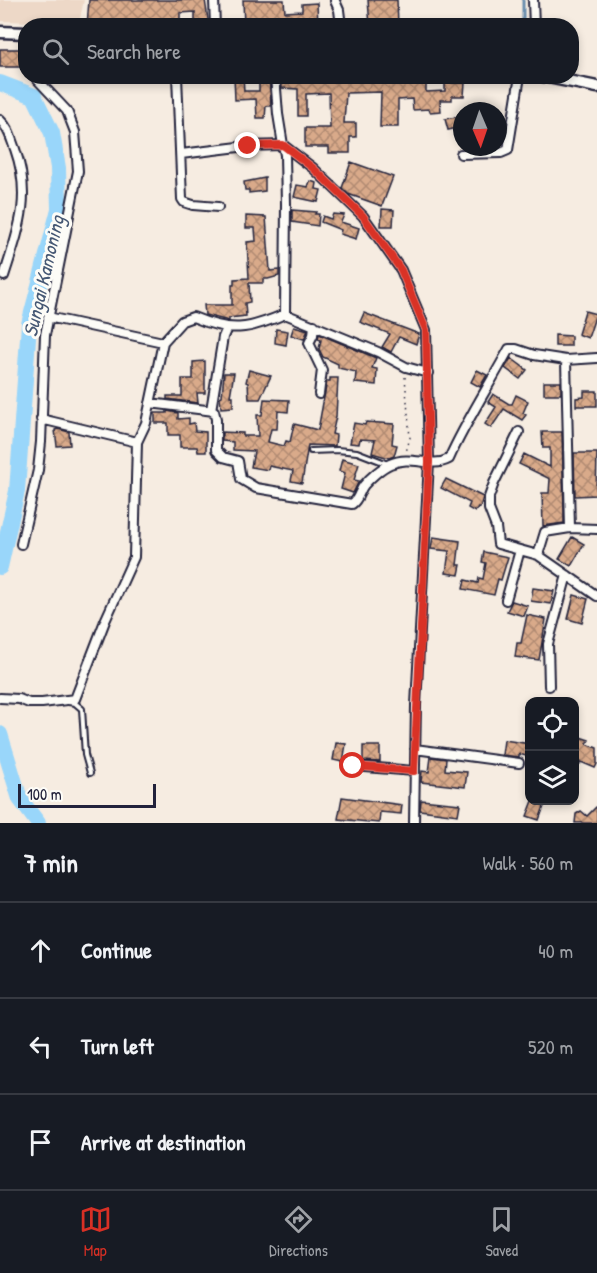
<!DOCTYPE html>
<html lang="en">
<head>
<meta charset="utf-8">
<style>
  :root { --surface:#171b24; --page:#20242c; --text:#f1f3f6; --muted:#9ea1a6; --line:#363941; --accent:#d93025 }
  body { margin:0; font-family:"Patrick Hand",sans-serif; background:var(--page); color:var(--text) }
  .controls { position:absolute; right:18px; bottom:18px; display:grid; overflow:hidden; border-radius:12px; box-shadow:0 3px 9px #0003 }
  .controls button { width:54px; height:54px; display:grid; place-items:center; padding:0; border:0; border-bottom:2px solid var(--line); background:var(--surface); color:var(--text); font:30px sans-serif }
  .compass { position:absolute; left:453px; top:102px; width:54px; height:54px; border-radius:50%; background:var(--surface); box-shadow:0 3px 9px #0003; rotate:178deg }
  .scale { position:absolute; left:18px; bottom:15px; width:138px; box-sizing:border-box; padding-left:6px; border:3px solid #22223b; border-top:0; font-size:16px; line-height:21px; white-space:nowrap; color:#22223b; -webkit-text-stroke:4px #fdfcf7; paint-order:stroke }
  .stop { position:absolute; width:18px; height:18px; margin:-14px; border:4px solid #d93025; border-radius:50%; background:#fff }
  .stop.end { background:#d93025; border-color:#fff; box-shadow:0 2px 6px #0008 }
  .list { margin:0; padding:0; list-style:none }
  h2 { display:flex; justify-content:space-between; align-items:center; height:78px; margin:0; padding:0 24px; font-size:26px }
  h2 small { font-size:20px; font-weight:400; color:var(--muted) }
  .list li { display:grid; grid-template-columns:39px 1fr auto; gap:18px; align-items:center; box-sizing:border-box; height:96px; padding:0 24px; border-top:2px solid var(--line) }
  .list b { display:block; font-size:22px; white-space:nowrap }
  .list em { font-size:20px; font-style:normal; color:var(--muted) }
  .icon { flex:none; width:33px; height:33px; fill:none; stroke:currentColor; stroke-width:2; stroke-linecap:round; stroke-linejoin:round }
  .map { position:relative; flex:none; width:597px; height:823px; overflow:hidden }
  .search { position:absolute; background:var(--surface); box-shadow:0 3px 9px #0003; left:18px; right:18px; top:18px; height:66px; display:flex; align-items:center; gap:15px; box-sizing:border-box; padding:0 21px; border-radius:24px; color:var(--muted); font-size:22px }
  .sheet { height:366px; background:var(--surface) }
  nav { display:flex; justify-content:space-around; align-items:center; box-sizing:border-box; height:84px; border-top:2px solid var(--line); background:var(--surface); font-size:16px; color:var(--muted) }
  nav a { display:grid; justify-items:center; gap:3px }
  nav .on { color:var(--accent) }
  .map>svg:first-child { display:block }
</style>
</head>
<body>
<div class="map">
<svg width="597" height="823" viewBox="0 0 597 823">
  <defs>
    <pattern id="building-cross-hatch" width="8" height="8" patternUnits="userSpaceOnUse" patternTransform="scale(1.5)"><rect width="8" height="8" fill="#d9aa8a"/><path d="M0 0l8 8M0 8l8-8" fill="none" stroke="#b08a72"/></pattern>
  </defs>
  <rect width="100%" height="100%" fill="#f6ece1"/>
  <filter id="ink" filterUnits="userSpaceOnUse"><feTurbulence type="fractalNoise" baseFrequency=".0167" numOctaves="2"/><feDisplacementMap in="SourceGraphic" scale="12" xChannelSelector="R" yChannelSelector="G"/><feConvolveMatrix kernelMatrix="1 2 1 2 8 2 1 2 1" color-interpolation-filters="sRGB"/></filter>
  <g filter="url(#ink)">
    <path fill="#edd8c7" d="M 0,0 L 84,0 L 79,23 L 0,21 Z"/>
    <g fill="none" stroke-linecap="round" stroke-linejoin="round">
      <path stroke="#698eae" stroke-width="3" d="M 523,0 L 523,26"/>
      <path stroke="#99d6fa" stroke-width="16" d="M 0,83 L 34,96 L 52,133 L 58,168 L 59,209 L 29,324 L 17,491 L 0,567
        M 0,734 L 20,799 L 38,823"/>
    </g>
    <path fill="url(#building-cross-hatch)" stroke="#22223b" stroke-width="1.5" d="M 89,0 L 205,0 L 209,26 L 195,26 L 195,12 L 180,13 L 180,26 L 87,26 Z
      M 243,0 L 284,0 L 285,12 L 302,11 L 302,4 L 317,3 L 318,26 L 244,26 Z
      M 368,0 L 397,0 L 398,25 L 370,26 Z
      M 0,49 L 22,49 L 22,67 L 0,67 Z
      M 234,76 L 243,76 L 244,91 L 259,91 L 259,76 L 269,76 L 271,106 L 266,106 L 265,118 L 257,118 L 256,99 L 235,100 Z
      M 281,76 L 400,76 L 400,84 L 426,83 L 426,92 L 445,91 L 445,80 L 452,80 L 452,83 L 465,83 L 464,96 L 452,96 L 452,100 L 440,100 L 441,111 L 430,112 L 429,109 L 413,110 L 412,99 L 398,100 L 398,127 L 380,127 L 381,92 L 346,93 L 344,123 L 356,123 L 356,137 L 350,137 L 350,153 L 329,153 L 329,147 L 305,147 L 305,128 L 330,128 L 329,93 L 306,94 L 306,116 L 298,116 L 298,89 L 282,88 Z
      M 462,116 L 462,127 L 448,130 L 445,119 Z
      M 351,162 L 393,177 L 382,206 L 348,194 L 342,188 Z
      M 265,178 L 265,191 L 249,193 L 249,190 L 245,190 L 244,182 Z
      M 310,181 L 317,183 L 316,189 L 321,190 L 318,202 L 294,197 L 297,185 L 308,187 Z
      M 382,209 L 394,210 L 393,226 L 381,226 Z
      M 292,210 L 316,212 L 315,214 L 319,214 L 318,226 L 292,222 Z
      M 333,214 L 344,215 L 341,222 L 359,228 L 356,239 L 340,234 L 341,230 L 321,222 L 323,216 L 331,219 Z
      M 246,216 L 266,217 L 270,271 L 279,270 L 279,276 L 268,279 L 263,279 L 263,283 L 249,283 L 250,302 L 245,303 L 246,316 L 229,318 L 229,321 L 205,315 L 204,305 L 232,305 L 232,285 L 234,285 L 234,279 L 249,278 L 247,242 L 256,241 L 255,228 L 246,228 Z
      M 585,311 L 596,314 L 588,338 L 578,334 Z
      M 364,313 L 419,334 L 416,344 L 399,337 L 391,352 L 382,347 L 390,334 L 360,322 Z
      M 294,326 L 308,330 L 304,339 L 291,335 Z
      M 276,329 L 288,331 L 286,345 L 275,343 Z
      M 319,334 L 376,358 L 372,368 L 377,369 L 376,385 L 355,383 L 356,372 L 338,368 L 338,364 L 323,357 L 319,349 L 321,340 L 318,339 Z
      M 555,335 L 571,336 L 571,346 L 555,346 Z
      M 511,358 L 527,370 L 520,379 L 505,368 Z
      M 205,361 L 205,393 L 197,393 L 198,403 L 167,399 L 167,396 L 182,396 L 182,379 L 193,379 L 193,362 Z
      M 249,370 L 271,376 L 260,399 L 249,399 L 248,383 L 246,382 Z
      M 477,370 L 487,375 L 480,387 L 471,382 Z
      M 224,373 L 234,373 L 230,396 L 233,396 L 233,407 L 221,408 L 220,397 L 222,396 Z
      M 330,378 L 338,378 L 336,417 L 332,434 L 336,435 L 335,446 L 308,445 L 302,483 L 291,481 L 293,471 L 269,466 L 268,470 L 251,467 L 254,451 L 233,450 L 233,442 L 222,441 L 222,432 L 243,433 L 243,436 L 258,436 L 257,415 L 262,415 L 264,399 L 289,400 L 288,412 L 278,411 L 277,429 L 271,429 L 268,442 L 284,446 L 286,441 L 290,442 L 294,424 L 318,430 L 327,381 L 330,381 Z
      M 544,382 L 561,382 L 561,394 L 544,394 Z
      M 584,391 L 597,391 L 597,406 L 576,406 L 576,398 L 584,397 Z
      M 493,394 L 509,404 L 512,404 L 516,395 L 528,401 L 523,413 L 526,415 L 522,420 L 504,409 L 491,428 L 485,424 L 496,407 L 488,402 Z
      M 167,411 L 178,413 L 178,419 L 189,418 L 189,424 L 194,423 L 195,431 L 206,432 L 206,452 L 198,452 L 197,447 L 180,447 L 180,435 L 168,435 L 168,423 L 155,423 L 155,413 L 167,413 Z
      M 366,422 L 394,424 L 392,444 L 397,445 L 394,456 L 389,458 L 372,453 L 375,440 L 360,439 L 359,444 L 350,443 L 354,423 L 365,425 Z
      M 58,429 L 69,432 L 70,445 L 57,446 L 55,430 Z
      M 542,432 L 562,432 L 564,513 L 564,523 L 543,526 L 542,493 L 549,493 L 550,479 L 519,464 L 524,454 L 550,467 L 550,448 L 543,448 Z
      M 574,453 L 597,453 L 596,495 L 575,496 Z
      M 342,459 L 359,464 L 354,480 L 359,481 L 353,493 L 341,489 L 345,473 L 339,471 Z
      M 446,479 L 483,497 L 480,508 L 478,507 L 475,512 L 468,508 L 470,503 L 441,488 Z
      M 433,537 L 460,541 L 457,565 L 461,565 L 459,575 L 446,573 L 449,551 L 431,549 Z
      M 572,537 L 584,544 L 571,566 L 559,559 Z
      M 484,552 L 508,557 L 501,580 L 498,579 L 494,595 L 463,589 L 465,580 L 478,583 L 479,578 L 483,579 L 486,563 L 482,562 Z
      M 533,588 L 554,591 L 551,604 L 531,601 Z
      M 574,595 L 588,599 L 582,623 L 568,619 Z
      M 512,601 L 528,606 L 524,616 L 507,611 Z
      M 527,615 L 546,619 L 539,660 L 515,657 L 517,643 L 521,643 Z
      M 574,735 L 589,740 L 587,744 L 597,748 L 597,764 L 595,768 L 581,762 L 580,764 L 574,762 Z
      M 504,740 L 530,744 L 530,757 L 519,754 L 519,757 L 502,755 Z
      M 336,743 L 346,744 L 343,762 L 333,760 Z
      M 363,746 L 380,746 L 380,762 L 363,761 Z
      M 431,757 L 446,759 L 445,770 L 467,772 L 465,787 L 421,782 L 422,771 L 429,772 Z
      M 342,797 L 402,805 L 401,814 L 380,812 L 379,823 L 338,819 Z
      M 421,800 L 460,804 L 458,815 L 420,810 Z
      M 533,801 L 546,801 L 539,820 L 527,816 Z
      M 597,806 L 597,823 L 575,823 L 576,814 L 581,811 L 587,816 Z"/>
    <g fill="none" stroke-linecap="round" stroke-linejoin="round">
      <defs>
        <path id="lane" d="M 311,451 L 337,450 L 357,452 L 388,464
          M 68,702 L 75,703 L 82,709 L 85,755 L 90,773"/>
        <path id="street" d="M 214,0 L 215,26
          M 533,0 L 534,26
          M 335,1 L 339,10 L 341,26
          M 24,33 L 26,42
          M 177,76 L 182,199 L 184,202 L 193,205 L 218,207
          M 275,76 L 278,114 L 283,145 L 313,168 L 363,216 L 401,270 L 426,330 L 429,462 L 416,705 L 414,823
          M 0,120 C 9,128 11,139 15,149 C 32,197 19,229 4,276
          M 461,154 L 501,153 L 508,150 L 520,76
          M 285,314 L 378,352 L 406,367 L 428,373
          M 48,317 L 163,342
          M 314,325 L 313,335 L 309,343 L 322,370 L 319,394
          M 566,360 L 597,358
          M 150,403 L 214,411 L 216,419 L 216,450 L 223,457 L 238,461 L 241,479 L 256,488 L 352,504 C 359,499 359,491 364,485 C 370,478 381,468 390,464 C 412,454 430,469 449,459 C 466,421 489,386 509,349 L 516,349 L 534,355 L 566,360 L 570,528 L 545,532 L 538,555
          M 211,410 L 223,337 L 227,328
          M 41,419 L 137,442
          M 519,432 L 494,483 L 489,497 L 489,509 L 496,527 L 498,544 L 538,555 L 597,596
          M 570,528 L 597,529
          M 21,544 L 38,470 L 41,442 L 45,335 L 78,171 L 75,132 L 70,119 L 67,111 L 34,76
          M 506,600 L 520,550
          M 549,686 L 548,644 L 567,575
          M 0,698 L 19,699 L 29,703 L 42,703 L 75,699 L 105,621 L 134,557 L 137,442 L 146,423 L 163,342 L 182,321 L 193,317 C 231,333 248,330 285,314 L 286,204 L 285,155 L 283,145 L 247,146 L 181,154
          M 415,749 L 519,763
          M 353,766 L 414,771"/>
        <path id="secondary" d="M 0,32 L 26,33
          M 543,76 L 597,87"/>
      </defs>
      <use href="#lane" stroke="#22223b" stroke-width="8"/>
      <use href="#street" stroke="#22223b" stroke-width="12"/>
      <use href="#secondary" stroke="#22223b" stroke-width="15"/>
      <path stroke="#22223b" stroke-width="1.5" stroke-dasharray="1.5 4.5" stroke-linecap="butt" d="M 405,377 L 410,438 L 406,452"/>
      <use href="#lane" stroke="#fdfcf7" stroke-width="4"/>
      <use href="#street" stroke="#fdfcf7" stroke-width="8"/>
      <use href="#secondary" stroke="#fdfcf7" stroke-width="10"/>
    </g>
  </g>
  <g fill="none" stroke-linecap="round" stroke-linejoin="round" filter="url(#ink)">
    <path stroke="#d93025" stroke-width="8" d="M 248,146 L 283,145 L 313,168 L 363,216 L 401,270 L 426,330 L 429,462 L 414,771 L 353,766"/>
  </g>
  <g text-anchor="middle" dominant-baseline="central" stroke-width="6" stroke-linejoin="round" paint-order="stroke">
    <g font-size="20" font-style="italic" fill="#465874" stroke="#fdfcf7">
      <text transform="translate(43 276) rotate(-77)">Sungai Kamoning</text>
    </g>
  </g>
</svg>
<div class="controls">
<button><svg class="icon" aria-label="locate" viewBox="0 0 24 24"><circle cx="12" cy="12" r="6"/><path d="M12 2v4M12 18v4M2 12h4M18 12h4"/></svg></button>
<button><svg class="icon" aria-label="layers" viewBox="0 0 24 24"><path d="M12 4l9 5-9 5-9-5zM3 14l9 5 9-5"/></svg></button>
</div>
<svg class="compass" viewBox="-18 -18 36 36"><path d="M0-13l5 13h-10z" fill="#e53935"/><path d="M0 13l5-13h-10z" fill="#9ea1a6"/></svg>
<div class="scale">100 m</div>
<div class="stop" style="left:353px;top:766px"></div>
<div class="stop end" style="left:248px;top:146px"></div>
<div class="search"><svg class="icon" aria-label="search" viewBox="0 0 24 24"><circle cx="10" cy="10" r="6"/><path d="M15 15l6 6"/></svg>Search here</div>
</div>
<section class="sheet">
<h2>7 min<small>Walk · 560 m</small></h2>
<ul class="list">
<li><svg class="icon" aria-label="ahead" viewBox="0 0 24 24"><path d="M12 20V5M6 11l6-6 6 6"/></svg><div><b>Continue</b></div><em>40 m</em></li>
<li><svg class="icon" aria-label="left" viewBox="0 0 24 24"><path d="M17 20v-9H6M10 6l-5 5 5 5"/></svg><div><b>Turn left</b></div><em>520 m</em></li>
<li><svg class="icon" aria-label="arrive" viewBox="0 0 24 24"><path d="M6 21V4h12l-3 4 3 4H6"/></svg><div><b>Arrive at destination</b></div></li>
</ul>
</section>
<nav>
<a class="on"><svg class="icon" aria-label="map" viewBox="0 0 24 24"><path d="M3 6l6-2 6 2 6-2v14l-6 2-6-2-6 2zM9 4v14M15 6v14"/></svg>Map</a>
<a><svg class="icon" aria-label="directions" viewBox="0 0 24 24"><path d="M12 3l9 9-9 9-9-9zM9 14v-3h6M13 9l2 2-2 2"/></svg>Directions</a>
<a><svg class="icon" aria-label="saved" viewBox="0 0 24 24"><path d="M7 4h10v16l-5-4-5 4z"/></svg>Saved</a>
</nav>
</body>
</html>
